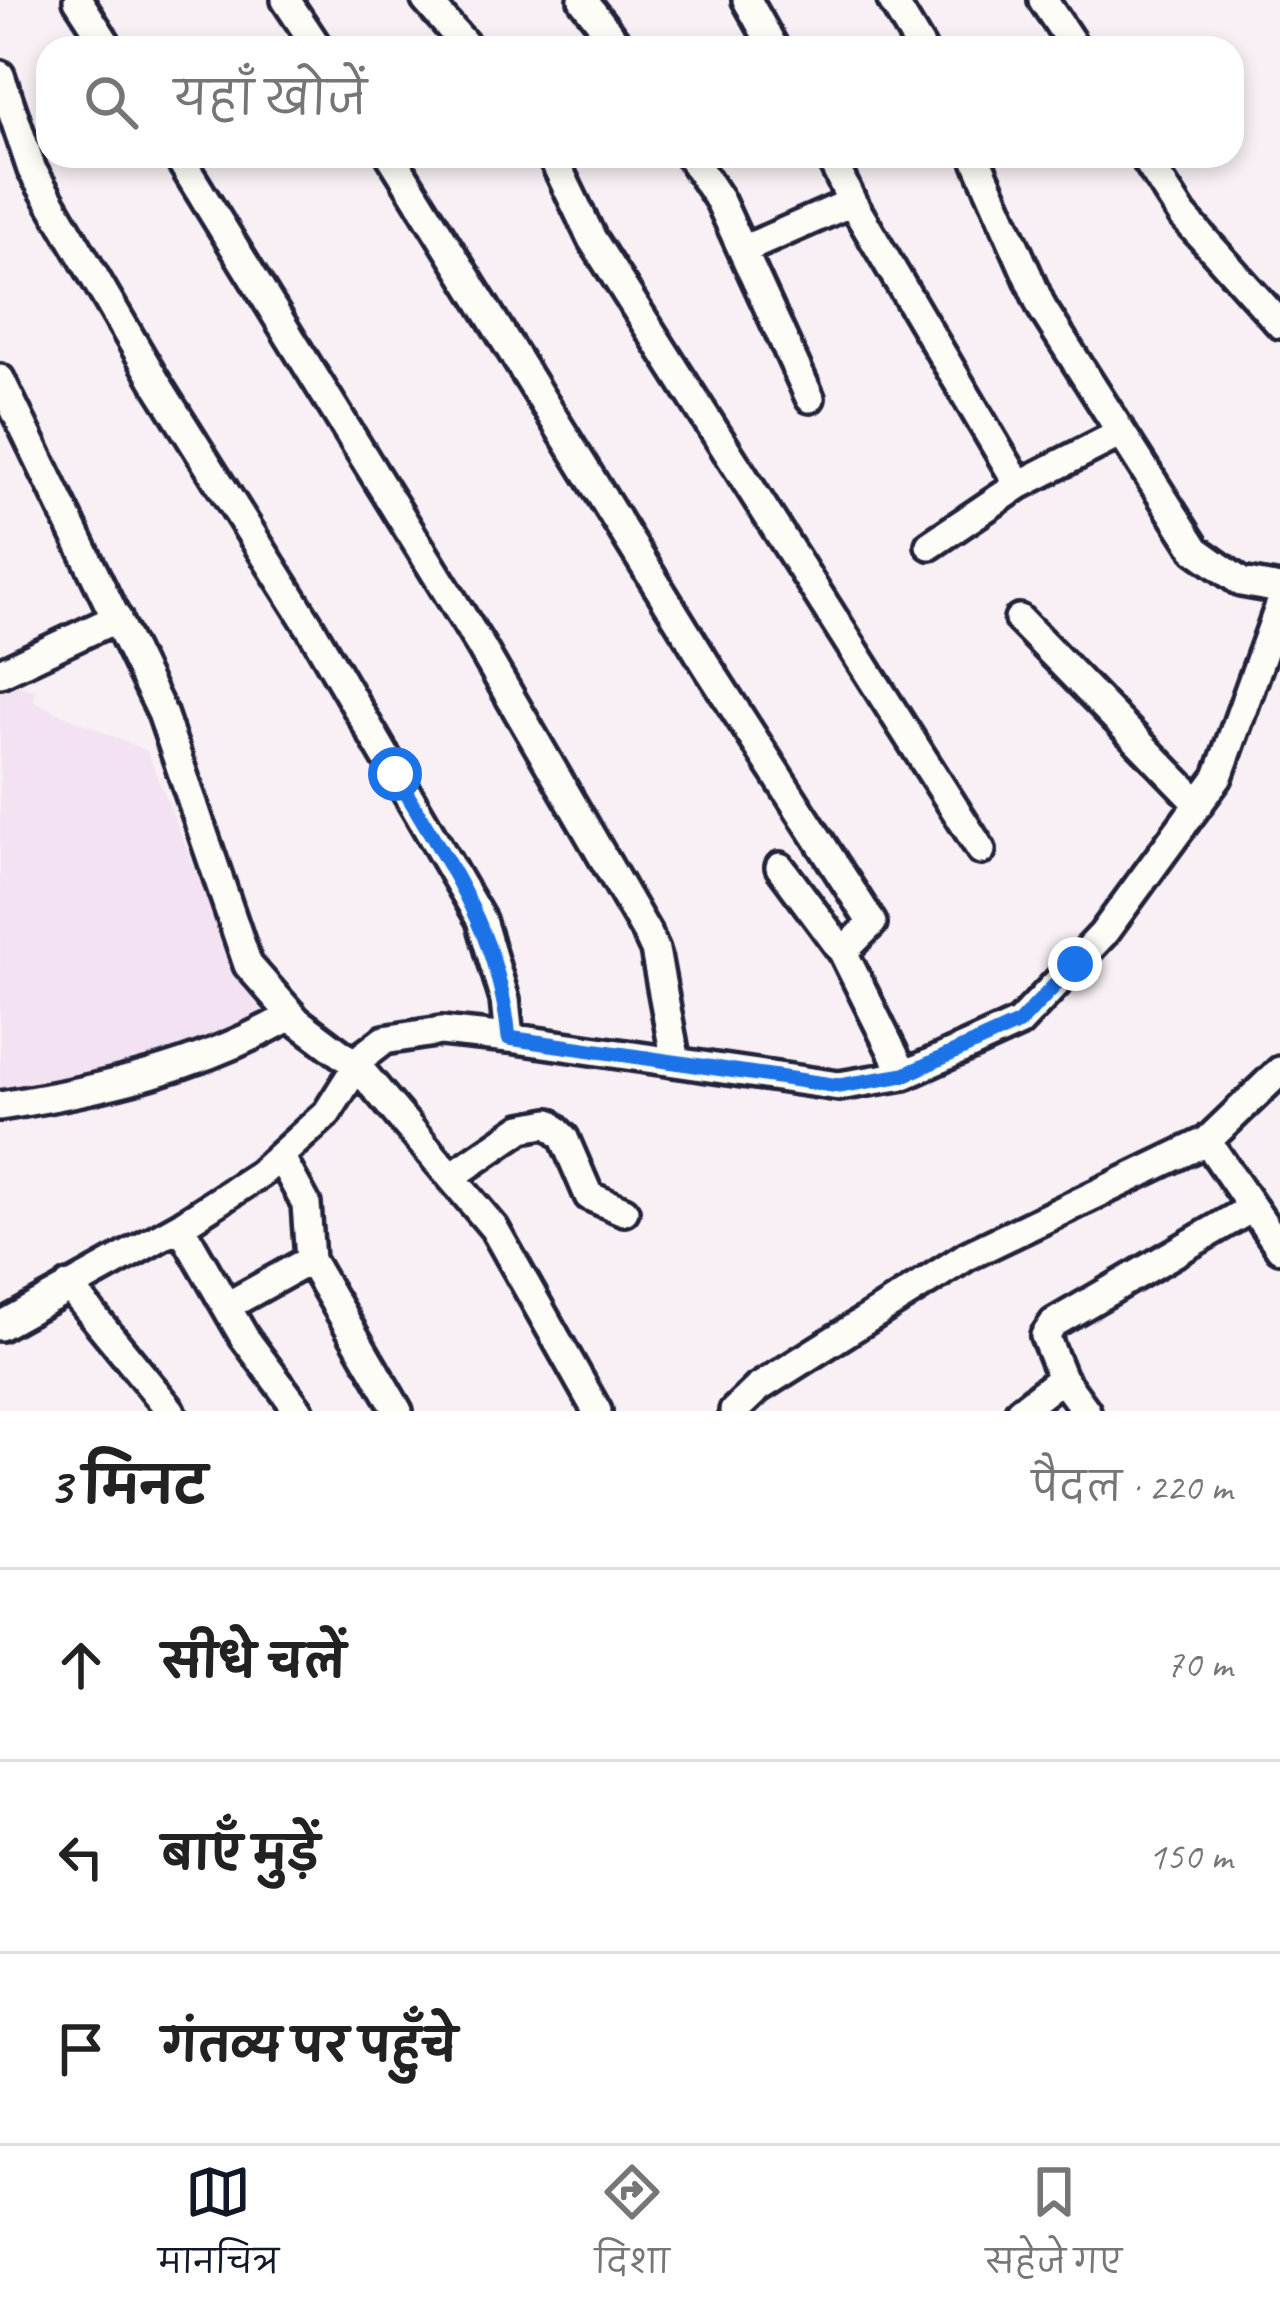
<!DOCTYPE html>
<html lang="hi">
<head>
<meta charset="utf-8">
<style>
  :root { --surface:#fff; --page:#f2f2f2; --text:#222; --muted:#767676; --line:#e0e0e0; --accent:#111827 }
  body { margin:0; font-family:Caveat,"Playpen Sans Deva",sans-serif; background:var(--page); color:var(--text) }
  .stop { position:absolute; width:36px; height:36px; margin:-27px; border:9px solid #1a73e8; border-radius:50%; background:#fff }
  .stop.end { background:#1a73e8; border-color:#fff; box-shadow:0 3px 12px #0008 }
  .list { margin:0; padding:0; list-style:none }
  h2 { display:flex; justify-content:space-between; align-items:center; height:156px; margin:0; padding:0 48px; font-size:51px }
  h2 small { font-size:39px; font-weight:400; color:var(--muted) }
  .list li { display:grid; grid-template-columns:78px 1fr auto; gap:36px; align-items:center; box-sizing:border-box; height:192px; padding:0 48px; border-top:3px solid var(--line) }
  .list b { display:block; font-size:45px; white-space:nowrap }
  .list em { font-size:39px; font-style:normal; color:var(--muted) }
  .icon { flex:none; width:66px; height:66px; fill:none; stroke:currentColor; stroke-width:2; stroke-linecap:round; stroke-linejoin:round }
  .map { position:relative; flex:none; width:1280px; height:1411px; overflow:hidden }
  .search { position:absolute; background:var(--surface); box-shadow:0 6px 18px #0003; left:36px; right:36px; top:36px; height:132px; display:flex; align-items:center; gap:30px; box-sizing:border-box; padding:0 42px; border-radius:36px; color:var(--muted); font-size:45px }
  .sheet { height:732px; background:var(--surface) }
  nav { display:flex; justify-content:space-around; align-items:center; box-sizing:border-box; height:168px; border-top:3px solid var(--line); background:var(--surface); font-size:33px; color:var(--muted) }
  nav a { display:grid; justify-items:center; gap:6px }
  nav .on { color:var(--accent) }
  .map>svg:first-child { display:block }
</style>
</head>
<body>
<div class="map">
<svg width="1280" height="1411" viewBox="0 0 1280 1411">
  <rect width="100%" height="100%" fill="#f8f0f4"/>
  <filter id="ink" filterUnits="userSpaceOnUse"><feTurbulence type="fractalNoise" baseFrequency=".00833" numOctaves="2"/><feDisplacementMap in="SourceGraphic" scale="24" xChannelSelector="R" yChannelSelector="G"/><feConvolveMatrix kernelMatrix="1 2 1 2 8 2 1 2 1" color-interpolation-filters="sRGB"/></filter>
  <g filter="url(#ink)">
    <path fill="#f3e2f1" d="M 0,682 L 35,690 L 34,702 L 147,751 L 234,965 L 272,1012 L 193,1049 L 0,1092 Z"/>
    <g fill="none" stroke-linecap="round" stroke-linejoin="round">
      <defs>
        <path id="minor" d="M 78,0 L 109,48
          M 286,0 L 318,48
          M 426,0 L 468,48
          M 583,0 L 620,48
          M 747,0 L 774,48
          M 892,0 L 921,48
          M 1043,0 L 1075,48
          M 0,75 L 32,170 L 157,384 L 310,627 L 481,920 L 505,1000 L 509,1038
          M 178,156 L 480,645 L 648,935 L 655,950 L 676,1062
          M 391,156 L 707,666 L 872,923 L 843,952 L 904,1075
          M 552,156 L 592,239 L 981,850
          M 690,156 L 720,201 L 810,398
          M 830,156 L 852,202 L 1019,485
          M 975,156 L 1042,308 L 1196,550 L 1241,582 L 1280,589
          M 1144,156 L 1183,216 L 1280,324
          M 743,250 L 852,202
          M 0,379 L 162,713 L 248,965 L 297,1021 L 357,1066 L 494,1228 L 597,1411
          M 930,545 L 1019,485 L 1119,434
          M 1019,619 L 1199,804
          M 0,673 L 117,618
          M 780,867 L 843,952
          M 0,1106 C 101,1090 202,1067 292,1015
          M 1207,1141 L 1280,1248
          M 280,1156 L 306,1204 L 310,1260 L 398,1411
          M 452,1176 L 522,1128 L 549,1123 L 564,1138 L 589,1196 L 624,1211
          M 180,1226 L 244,1337 L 299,1411
          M 69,1286 L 171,1411
          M 227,1306 L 310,1260
          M 0,1326 L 180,1226 L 260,1174 L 327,1113 L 363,1056 L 384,1040 L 441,1031 L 509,1038 L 839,1086 L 904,1075 L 1019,1023 L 1103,934 L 1218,777 L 1280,605
          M 734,1411 L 758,1388 L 967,1256 L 1207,1141 L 1280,1071
          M 1020,1411 L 1062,1378
          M 1086,1411 L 1062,1378 L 1045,1336 L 1054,1323 L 1250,1209"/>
      </defs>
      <use href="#minor" stroke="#22223b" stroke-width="36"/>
      <use href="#minor" stroke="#fdfcf7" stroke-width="27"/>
    </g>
  </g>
  <g fill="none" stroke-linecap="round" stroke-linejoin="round" filter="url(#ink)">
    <path stroke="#1a73e8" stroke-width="15" d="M 395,774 C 447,863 499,932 509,1038 L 839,1086 L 904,1075 L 1019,1023 L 1075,964"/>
  </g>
</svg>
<div class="stop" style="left:395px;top:774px"></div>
<div class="stop end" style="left:1075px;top:964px"></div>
<div class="search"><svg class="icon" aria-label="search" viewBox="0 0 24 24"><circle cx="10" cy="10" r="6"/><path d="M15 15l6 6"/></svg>यहाँ खोजें</div>
</div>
<section class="sheet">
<h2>3 मिनट<small>पैदल · 220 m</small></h2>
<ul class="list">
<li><svg class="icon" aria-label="ahead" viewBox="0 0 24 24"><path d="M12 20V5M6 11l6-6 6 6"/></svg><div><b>सीधे चलें</b></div><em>70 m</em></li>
<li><svg class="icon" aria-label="left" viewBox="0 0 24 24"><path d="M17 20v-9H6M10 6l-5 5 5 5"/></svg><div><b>बाएँ मुड़ें</b></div><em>150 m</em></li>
<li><svg class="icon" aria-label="arrive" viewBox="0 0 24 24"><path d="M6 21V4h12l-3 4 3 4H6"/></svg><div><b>गंतव्य पर पहुँचे</b></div></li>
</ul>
</section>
<nav>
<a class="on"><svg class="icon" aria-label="map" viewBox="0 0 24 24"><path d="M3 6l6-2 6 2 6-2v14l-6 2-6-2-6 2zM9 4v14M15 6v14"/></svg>मानचित्र</a>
<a><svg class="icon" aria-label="directions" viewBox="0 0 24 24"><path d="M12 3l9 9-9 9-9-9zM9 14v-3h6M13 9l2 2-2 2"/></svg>दिशा</a>
<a><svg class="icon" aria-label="saved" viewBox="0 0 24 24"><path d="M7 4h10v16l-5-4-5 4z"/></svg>सहेजे गए</a>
</nav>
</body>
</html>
